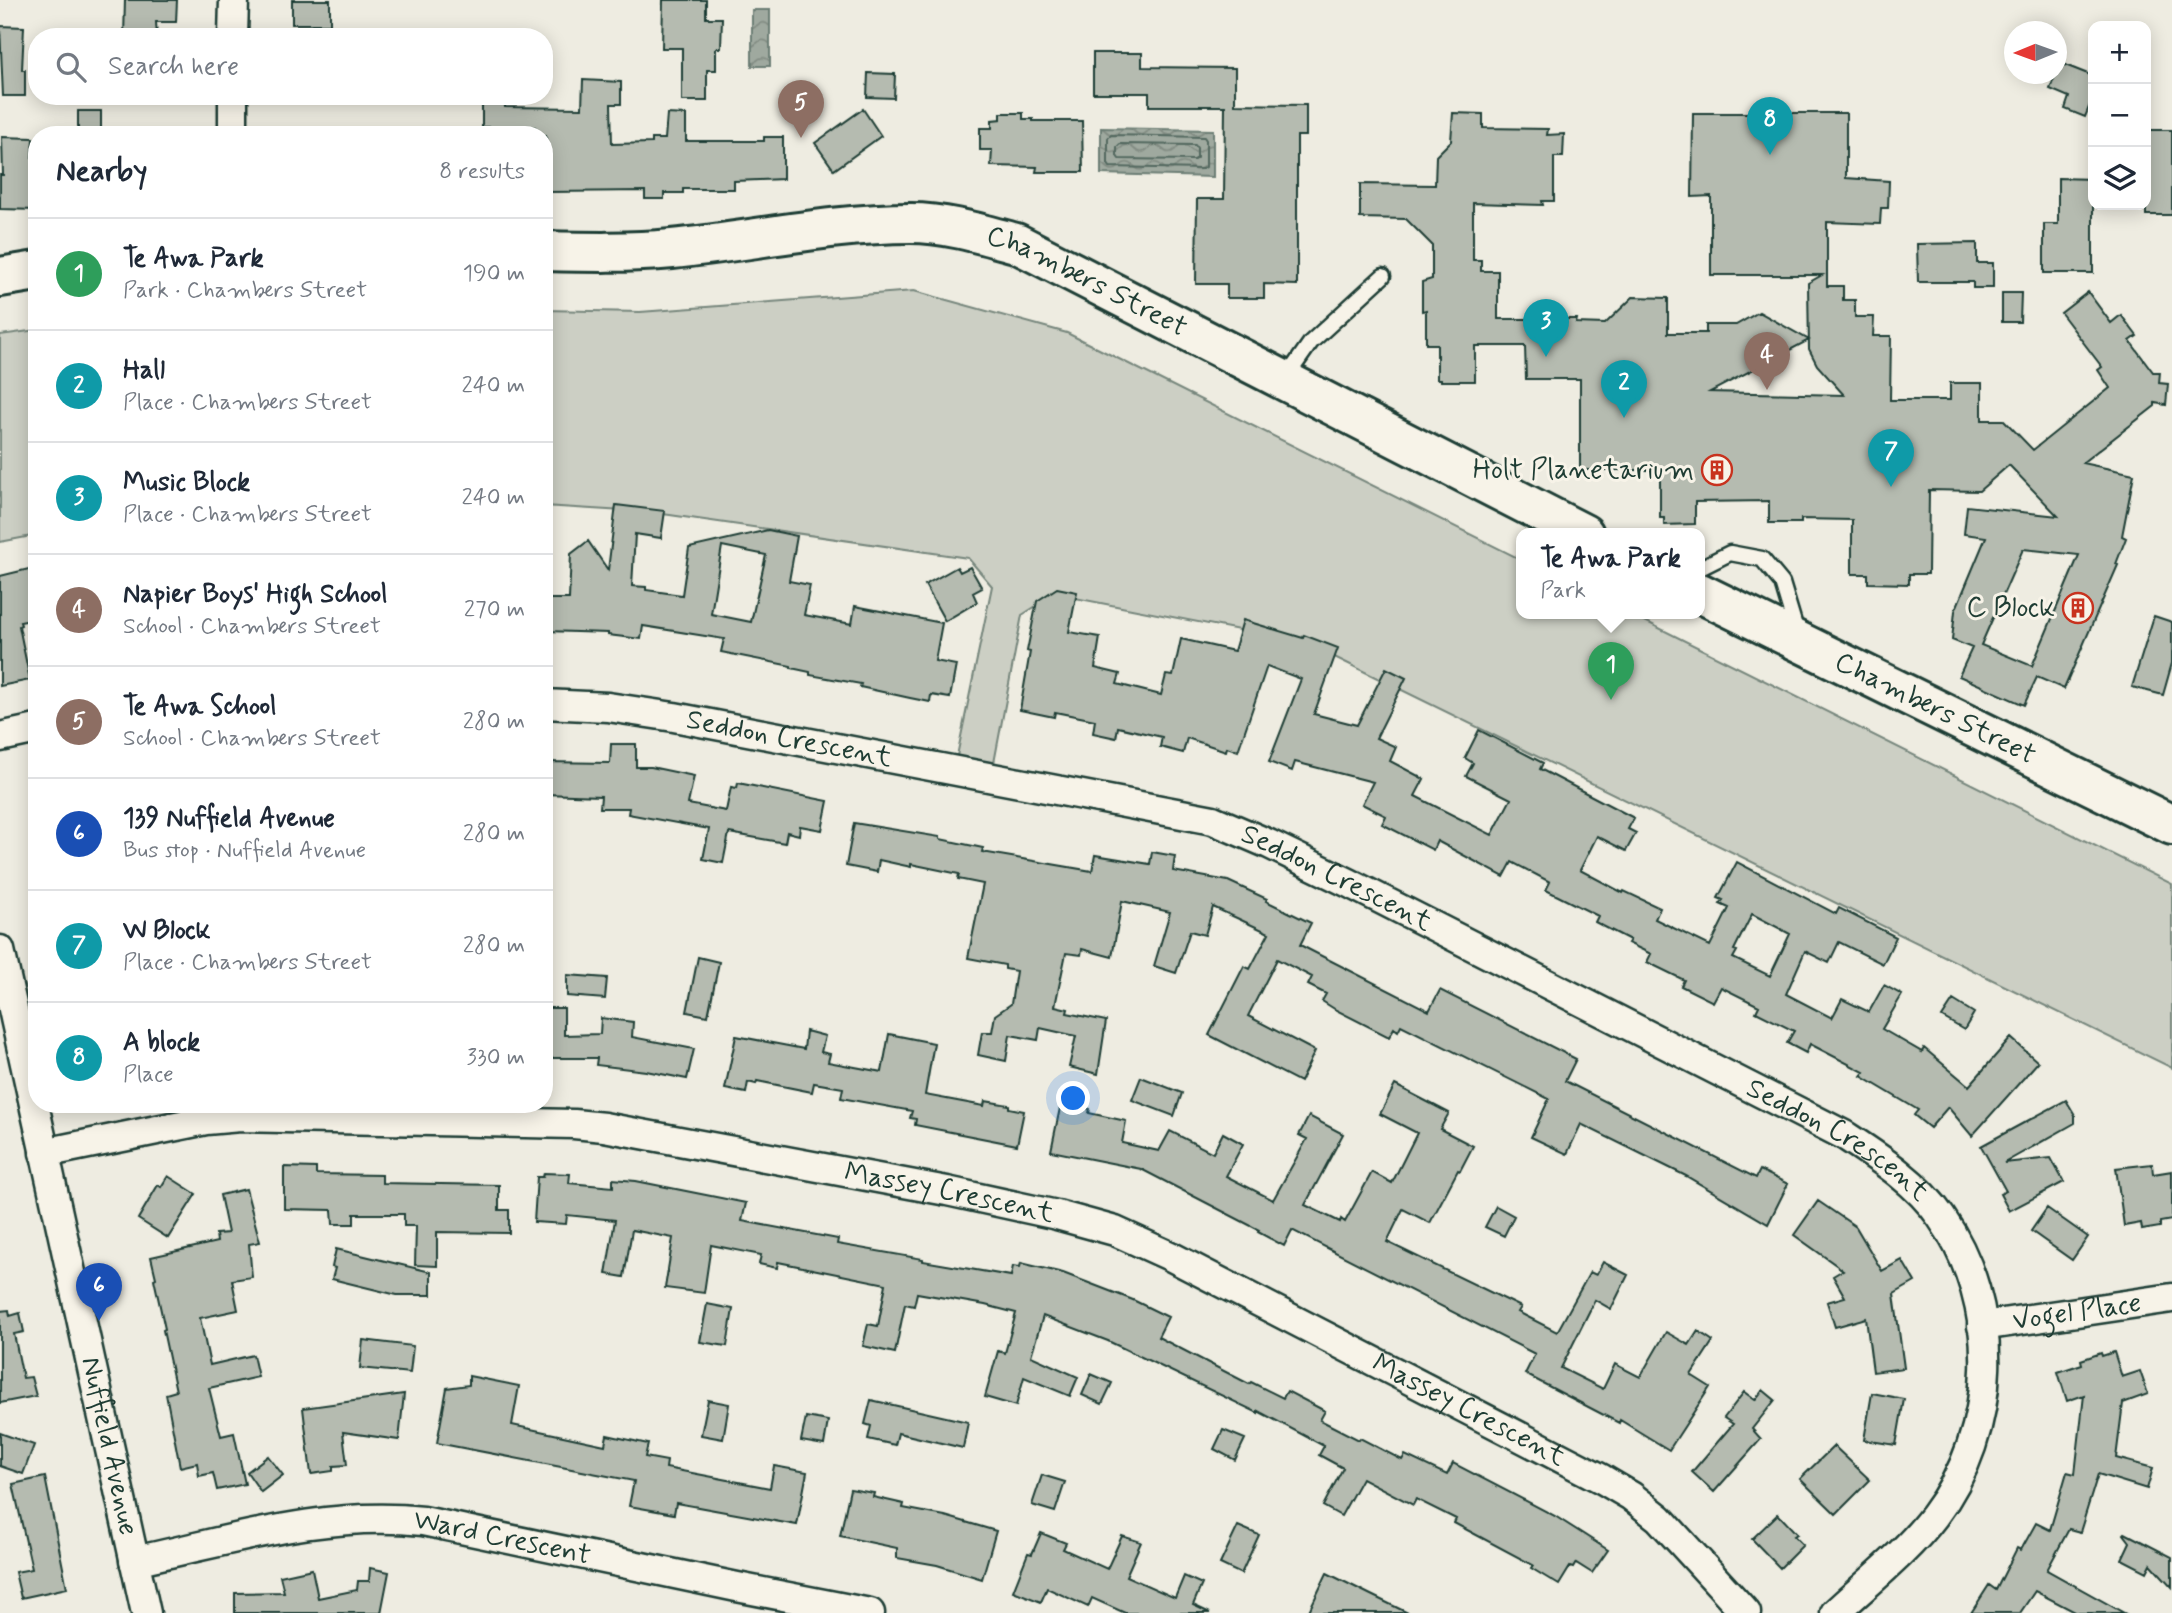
<!DOCTYPE html>
<meta charset="utf-8">
<style>
:root{--surface:#fff;--page:#f2f2f3;--text:#1f2937;--muted:#747a83;--line:#e0e1e3;--accent:#c8321e}
body{margin:0;font-family:Mynerve,sans-serif;background:var(--page);color:var(--text)}
.controls{position:absolute;right:21px;top:21px;display:grid;overflow:hidden;border-radius:14px;box-shadow:0 4px 18px #0003}
.controls button{width:63px;height:63px;display:grid;place-items:center;padding:0;border:0;border-bottom:2px solid var(--line);background:var(--surface);color:var(--text);font:35px sans-serif}
.compass{position:absolute;left:2004px;top:21px;width:63px;height:63px;border-radius:50%;background:var(--surface);box-shadow:0 4px 18px #0003;rotate:269deg}
.you{position:absolute;left:1074px;top:1099px;width:24px;height:24px;margin:-18px;border:5px solid #fff;border-radius:50%;background:#1a73e8;box-shadow:0 0 0 10px #1a73e833}
.badge{display:grid;place-items:center;width:46px;height:46px;border-radius:50%;background:var(--accent);color:#fff;font-size:23px;font-weight:700}
.pin{position:absolute;translate:-50% -58px;filter:drop-shadow(0 2px 4px #0008)}
.pin::after{content:'';position:absolute;top:37px;width:24px;height:21px;background:inherit;clip-path:polygon(0 0,100% 0,50% 100%)}
.popup{position:absolute;left:1516px;top:528px;width:189px;height:91px;box-sizing:border-box;display:grid;place-content:center;border-radius:14px;background:var(--surface);filter:drop-shadow(0 2px 5px #0005);font-size:23px;white-space:nowrap;color:var(--muted)}
.popup b{font-size:26px;color:var(--text)}
.popup::after{content:'';position:absolute;left:50%;top:100%;margin-left:-14px;border:14px solid transparent;border-top-color:var(--surface)}
.list{margin:0;padding:0;list-style:none}
h2{display:flex;justify-content:space-between;align-items:center;height:91px;margin:0;padding:0 28px;font-size:30px}
h2 small{font-size:23px;font-weight:400;color:var(--muted)}
.list li{display:grid;grid-template-columns:46px 1fr auto;gap:21px;align-items:center;box-sizing:border-box;height:112px;padding:0 28px;border-top:2px solid var(--line)}
.list b{display:block;font-size:26px;white-space:nowrap}
.list p{margin:0;font-size:23px;white-space:nowrap;color:var(--muted)}
.list em{font-size:23px;font-style:normal;color:var(--muted)}
.icon{flex:none;width:38px;height:38px;fill:none;stroke:currentColor;stroke-width:2;stroke-linecap:round;stroke-linejoin:round}
.map{position:relative;flex:none;width:2172px;height:1613px;overflow:hidden}
.search{position:absolute;background:var(--surface);box-shadow:0 4px 18px #0003;left:28px;top:28px;width:525px;height:77px;display:flex;align-items:center;gap:18px;box-sizing:border-box;padding:0 24px;border-radius:28px;color:var(--muted);font-size:26px}
.panel{position:absolute;background:var(--surface);box-shadow:0 4px 18px #0003;left:28px;top:126px;width:525px;height:987px;border-radius:28px}
.map>svg:first-child{display:block}
.green{fill:#cccfc4;stroke:#76867c;stroke-width:2}
.water{fill:url(#water-waves);stroke:#6c7e74;stroke-width:2}
.lines{fill:none;stroke-linecap:round;stroke-linejoin:round}
.shore{stroke:#52685f;stroke-width:2}
.building{fill:#b5bbb0;stroke:#1f3d34;stroke-width:2;fill-rule:evenodd}
.service-casing{stroke:#1f3d34;stroke-width:19}
.minor-casing{stroke:#1f3d34;stroke-width:33}
.secondary-casing{stroke:#1f3d34;stroke-width:44}
.service{stroke:#f7f3e8;stroke-width:14}
.minor{stroke:#f7f3e8;stroke-width:28}
.secondary{stroke:#f7f3e8;stroke-width:38}
.labels{text-anchor:middle;dominant-baseline:central;stroke-width:6;stroke-linejoin:round;paint-order:stroke}
.street-label{font-size:28px;fill:#1f3d34;stroke:#f7f3e8}
.poi-label{font-size:28px;fill:#1f3d34;stroke:#f7f3e8;text-anchor:end}
</style>
<div class="map">
<svg width="2172" height="1613" viewBox="0 0 2172 1613">
<defs>
<pattern id="water-waves" width="16" height="10" patternUnits="userSpaceOnUse" patternTransform="scale(1.75)"><rect width="16" height="10" fill="#9fa99f"/><path d="M0 5q4-4 8 0t8 0" fill="none" stroke="#818b82"/></pattern>
</defs>
<rect width="100%" height="100%" fill="#eeece1"/>
<filter id="ink" filterUnits="userSpaceOnUse"><feTurbulence type="fractalNoise" baseFrequency=".0143" numOctaves="2"/><feDisplacementMap in="SourceGraphic" scale="14" xChannelSelector="R" yChannelSelector="G"/><feConvolveMatrix kernelMatrix="1 2 1 2 8 2 1 2 1" color-interpolation-filters="sRGB"/></filter>
<g filter="url(#ink)">
<path class="green" d="M914,291L1067,333L1522,560V614H1631L2172,884V1068L1306,643L1055,594L1022,615L994,763L957,756L992,586L968,558L656,513L544,506V310L640,312Z
M37,330V535L0,542V335Z"/>
<path class="water" d="M752,10H770V66H752Z
M1101,128L1213,130V177L1101,174Z"/>
<g class="lines">
<path class="shore" d="M1111,135L1204,137L1206,140V167L1202,169L1110,167L1108,164V138Z
M1120,144L1195,145L1197,148V158L1194,160L1119,159L1117,156V147Z"/>
</g>
<path class="building" d="M125,0H177L176,22H156L157,37H124Z
M292,0H330V24H292Z
M663,0H706V18H722L721,48H716V70H707V101H682V48H662Z
M0,26L24,27L22,70H25V96H3Z
M1093,53H1142V67L1235,68V104L1306,105V136H1297V285L1264,284V298H1227V284H1196L1197,199H1224L1225,106H1149V93H1093Z
M2060,63L2093,76V97L2085,117L2065,109L2069,97L2050,89Z
M868,73L895,74L894,98L867,97Z
M583,80L621,82V104H611L612,144L652,143V139H665L667,114L686,115V141H764V137H783V179L734,181V189H683V193H664V199H645V191L548,192L546,137L544,135H535V127H482V96H505V107L582,108Z
M863,109L881,136L834,170L815,143Z
M78,111H101V135H78Z
M1001,113H1023V119H1033V121H1082L1083,172H1036L1037,167L991,166L992,150H980V128H992V120L1001,119Z
M1453,113L1483,114V128L1548,129L1547,135L1564,134L1563,157H1554V201H1542L1543,205L1473,203V260H1481V271H1498V319H1577L1576,323L1605,324L1633,297L1668,298V333H1706V325H1736L1759,312L1809,340L1710,392L1844,395L1817,365L1809,349L1808,283L1822,275H1711V196L1692,197L1693,113H1846V178L1889,181L1888,208H1881L1880,224L1827,222V286H1843V300H1855V317H1874L1873,336H1891L1890,400H1950V383H1982V420H2004L2033,450L2110,388L2098,370L2102,367L2061,313L2088,292L2111,323L2121,315L2137,336L2130,341L2153,372H2160L2159,383L2168,384L2166,405L2155,403V406L2082,463L2134,474L2122,536L2126,538L2116,564L2118,565L2064,689L2037,677L2024,705L1959,676L1972,648L1952,640L1955,611L1986,537L1964,534L1967,506L2058,516L2009,465L1979,491L1929,490L1928,574H1909V584L1868,583V574H1852V520L1801,519V523H1769V501L1695,502V524L1664,525V518H1660V470H1580V379H1526L1525,346H1475V381H1441V379H1437V344H1426V310L1422,311V282L1432,279V245L1406,219L1360,218V184L1435,185L1436,156L1451,141ZM2023,549L2079,555L2032,666L1981,645Z
M2146,130H2172V215H2146Z
M2,137L33,138L32,157H37V210L0,209V175H3Z
M2058,178L2093,179V273H2044V224H2058Z
M1977,243V263H1993V288H1973V282H1918L1917,244Z
M2002,293H2021L2020,322H2002Z
M616,505L665,511L661,538L635,534L632,586L646,587V590L682,595L689,548L768,530L797,536L789,581L810,585L804,615L852,624L855,606L942,623L935,661L956,665L950,698L931,695L930,702L910,698L860,687L861,684L810,675V672L791,668V666L721,652L724,639L643,626L641,639L608,635V633L546,631L547,599H569L571,554L588,541L608,570ZM722,546L766,555L751,622L711,614Z
M37,567V619L20,622L21,625L19,626L30,680L0,686V576Z
M957,567L960,572L970,567L982,588L973,593L977,602L945,621L925,585Z
M1057,588L1077,592L1069,632L1100,637L1095,668L1120,674L1117,684L1161,695L1166,675L1173,676L1181,639L1234,651L1243,620L1303,638L1304,635L1338,648L1314,714L1357,725L1386,668L1406,678L1376,738L1396,747L1390,761L1424,779L1415,796L1492,835L1511,799L1466,776L1473,763L1465,758L1479,730L1543,763L1540,769L1634,818L1628,829L1636,833L1626,851L1597,836L1580,870L1623,893L1624,891L1660,908L1655,919L1710,946L1729,908L1720,904L1723,900L1718,898L1737,862L1836,914L1839,908L1896,937L1883,964L1839,942L1829,963L1805,951L1786,994L1832,1018L1842,999L1869,1012L1884,985L1902,995L1882,1029L1922,1052L1924,1048L1969,1086L2011,1038L2038,1062L1972,1136L1948,1107L1930,1128L1914,1115L1918,1110L1861,1076L1864,1072L1810,1044L1806,1053L1787,1043L1794,1031L1756,1012L1759,1006L1721,987L1713,1002L1681,986L1684,980L1647,962L1651,954L1628,943L1630,940L1595,922L1598,916L1546,890L1550,882L1512,862L1504,877L1437,841L1433,850L1382,824L1386,816L1362,804L1373,782L1295,762L1292,771L1269,762L1301,679L1267,666L1238,751L1227,747L1226,751L1187,738L1183,753L1160,747L1162,737L1118,727L1116,738L1093,733L1095,720L1055,712L1054,717L1020,710L1030,652L1027,651L1037,601ZM1752,914L1790,934L1770,976L1733,958L1737,951L1734,950Z
M2154,616L2172,622V663L2163,695L2132,687Z
M611,744H636V767H651L694,776L688,804L726,811L731,787L737,788L738,783L828,801L822,830L800,826L799,835L787,832L785,843L729,833L723,863L703,859L709,829L628,814L629,808H600L601,796L544,794V762L610,763Z
M854,823L940,837V839L983,848L982,852L1092,871L1095,855L1150,864L1152,852L1175,856L1173,871L1228,881L1267,899L1266,901L1311,923L1300,945L1429,1011L1440,990L1576,1059L1565,1081L1756,1178L1760,1170L1788,1184L1768,1224L1686,1176L1581,1124L1567,1154L1531,1137L1549,1099L1401,1025L1398,1031L1394,1028L1389,1037L1336,1010L1322,1001L1326,994L1308,985L1312,977L1277,959L1248,1016L1315,1051L1300,1082L1209,1035L1244,966L1250,969L1269,933L1213,907L1205,935L1190,931L1176,973L1154,966L1170,912L1122,901L1112,957L1082,949L1081,955L1066,953L1055,1006L1068,1009L1067,1013L1106,1021L1098,1074L1069,1067L1076,1036L1040,1028L1038,1040L1010,1035L1006,1061L978,1055L982,1032H992L995,1015L1011,1004L1016,971L1005,969V965L968,958L983,884L958,879L959,874L911,864V867L879,860L877,872L846,866Z
M698,957L719,962L708,1016L687,1012Z
M567,975L607,978L605,999L567,996Z
M1953,1000L1974,1013L1964,1030L1942,1017Z
M544,1008H564V1035L600,1034L601,1018L633,1022L632,1037L694,1049L687,1079L646,1071L596,1065L597,1058H544Z
M806,1031L825,1036L821,1052L830,1054L828,1062L882,1072L889,1034L934,1043L925,1095L984,1106L985,1101L1009,1105V1108L1024,1111L1017,1145L915,1125L916,1119L910,1118L912,1111L841,1098L843,1088L814,1083L812,1092L757,1081L756,1084L748,1082L746,1093L725,1089L736,1036L804,1049Z
M1141,1077L1182,1093L1174,1116L1132,1100Z
M1395,1085L1449,1113L1440,1129L1473,1146L1460,1171L1458,1170L1430,1223L1403,1209L1387,1242L1521,1307L1518,1312L1557,1332L1590,1272L1596,1275L1603,1262L1628,1275L1611,1309L1595,1300L1561,1368L1603,1389L1615,1364L1640,1377L1666,1332L1689,1345L1698,1331L1713,1341L1691,1375L1710,1387L1669,1450L1620,1420L1619,1423L1525,1374L1535,1354L1292,1230L1284,1246L1258,1232L1259,1230L1141,1169L1051,1151L1061,1103L1090,1109L1089,1113L1126,1121L1122,1143L1159,1151L1170,1131L1213,1153L1223,1133L1243,1144L1226,1176L1273,1200L1307,1139L1299,1135L1309,1116L1343,1134L1305,1205L1340,1222L1341,1219L1345,1222L1372,1172L1392,1183L1417,1133L1380,1114Z
M2066,1100L2075,1115V1123L2004,1163L2051,1158L2064,1182L2009,1211L2000,1194L2006,1191L1981,1146Z
M2152,1164L2153,1174L2172,1171V1220L2160,1222V1227L2142,1230L2141,1223L2124,1226L2116,1168Z
M284,1167L316,1168V1174L382,1175V1183L499,1185V1210H509V1233L437,1232V1266L415,1265L416,1226H404V1214H354V1224H333L332,1210L284,1209Z
M544,1173L570,1174L569,1183L613,1187V1179L636,1181L746,1203L742,1221L838,1239L837,1244L923,1259V1261L1011,1276L1013,1266L1020,1267L1021,1263L1063,1273L1133,1300L1168,1317L1158,1337L1249,1384L1251,1382L1283,1398L1287,1391L1325,1411L1320,1420L1359,1440L1360,1438L1402,1460L1405,1455L1447,1475L1453,1463L1555,1516L1608,1550L1592,1573L1576,1563L1573,1568L1570,1567L1559,1585L1531,1568L1533,1565L1454,1523L1456,1519L1416,1499L1413,1505L1362,1478L1341,1516L1323,1506L1343,1468L1319,1455L1324,1446L1258,1411V1413L1108,1341L1043,1316L1031,1356L1078,1377L1070,1396L1024,1377L1016,1406L985,1397L998,1351L1005,1353L1016,1313L985,1305L917,1293L914,1306L905,1304L895,1353L863,1346L868,1324L878,1326L886,1284L778,1262L777,1268L759,1264L761,1255L711,1245L704,1293L665,1288L673,1238L632,1230L624,1277L606,1274L615,1220L567,1215L566,1224L534,1222L537,1177H543Z
M168,1176L196,1194L168,1238L138,1219L158,1185L161,1187Z
M246,1189L260,1242L249,1244L252,1277L232,1280L238,1310L200,1318L210,1365L253,1355L258,1377L209,1388L221,1436L234,1433L245,1484L217,1490L213,1473L199,1476L197,1463L180,1467L166,1394L176,1391L163,1330L165,1329L154,1279L156,1278L151,1257L217,1242L216,1234L228,1233L220,1195Z
M1818,1201L1856,1227L1882,1271L1902,1260L1915,1282L1894,1294L1904,1368L1873,1372L1866,1318L1835,1327L1827,1302L1845,1297L1833,1276L1843,1270L1794,1235Z
M1496,1206L1514,1216L1504,1236L1485,1227Z
M2047,1208L2088,1237L2072,1260L2031,1231Z
M336,1249L431,1272V1295H397L332,1279L335,1268L332,1267Z
M707,1304L733,1309L727,1346L700,1342Z
M9,1310L10,1316L20,1313L24,1332L14,1334L23,1378L31,1377L36,1396L0,1403V1311Z
M363,1340L413,1346L410,1373L360,1368Z
M2114,1352L2122,1377L2140,1371L2148,1394L2123,1403L2116,1458L2153,1468L2147,1489L2098,1474L2080,1532L2069,1529L2047,1570L2124,1613H2077L2035,1591L2020,1613H1971L1989,1585L1996,1590L2017,1548L2021,1550L2036,1523L2050,1530L2067,1472L2075,1474L2084,1395L2067,1401L2058,1372L2082,1364L2081,1360L2101,1353L2102,1356Z
M1091,1374L1112,1383L1102,1404L1082,1395Z
M469,1376L519,1386L512,1425L605,1445L607,1435L648,1444L645,1457L667,1461L666,1468L770,1488L774,1466L807,1472L797,1525L676,1503L674,1514L629,1506L634,1481L437,1443L447,1388L469,1385Z
M1763,1390L1775,1400L1752,1429L1761,1439L1714,1492L1692,1472L1733,1424L1724,1418L1744,1392L1755,1400Z
M1872,1393L1904,1399L1896,1445L1864,1440Z
M404,1394L399,1440L343,1432L347,1465L333,1466V1471L311,1474L303,1408Z
M708,1400L729,1404L723,1439L701,1435Z
M871,1400L968,1422L963,1448L898,1433L895,1445L868,1439L871,1426L865,1424Z
M806,1417L828,1421L824,1445L801,1441Z
M1223,1430L1245,1439L1235,1460L1214,1449Z
M0,1433L34,1445L23,1474L0,1466Z
M1834,1446L1870,1480L1836,1514L1800,1479Z
M268,1456L283,1475L261,1492L247,1472Z
M1042,1475L1065,1482L1055,1512L1032,1505Z
M45,1477L67,1588L21,1598L15,1572L32,1569L13,1484Z
M850,1489L874,1493L873,1497L904,1504L903,1508L945,1516L996,1531L982,1579L937,1565L897,1558V1548L840,1536Z
M1778,1514L1797,1534L1794,1536L1803,1545L1780,1568L1752,1539Z
M1238,1526L1259,1535L1241,1574L1220,1564Z
M1041,1533L1066,1543L1063,1549L1107,1569L1122,1536L1141,1542L1126,1576L1175,1598L1184,1576L1202,1584L1193,1605L1210,1613H1125L1092,1598L1088,1607L1047,1588L1041,1602L1013,1591L1028,1553L1032,1554Z
M2125,1533L2172,1557V1587L2151,1564L2147,1572L2122,1559L2130,1542L2124,1534Z
M370,1568L389,1572L381,1613H235V1593L284,1592L280,1576L312,1569L318,1598L357,1590L358,1581H369Z
M1327,1573L1369,1594L1408,1613H1308Z"/>
<g class="lines">
<g class="service-casing">
<path id="service" d="M1285,379L1311,342L1383,276
M1700,568L1730,553L1762,559L1782,583L1797,633"/>
</g>
<g class="minor-casing">
<g id="minor">
<path d="M233,37L234,0"/>
<path d="M233,135V96"/>
<path id="s1" d="M544,704L608,707L674,717L1213,820L1269,844L1349,883L1844,1135C1879,1158 1917,1182 1941,1217C2003,1306 1999,1431 1934,1516C1906,1553 1868,1582 1835,1613"/>
<path d="M0,737L37,729"/>
<path id="s2" d="M0,950L146,1613"/>
<path id="s3" d="M44,1153L206,1120L240,1117L574,1124L604,1127L947,1191L1057,1215L1115,1231L1170,1256L1602,1479L1631,1496L1659,1518L1746,1613"/>
<path id="s4" d="M1982,1326L2172,1298"/>
<path id="s5" d="M134,1561C229,1541 325,1510 423,1521L737,1587L870,1613"/>
</g>
</g>
<g class="secondary-casing">
<g id="secondary">
<path id="s6" d="M544,251C587,252 629,253 672,249C752,241 831,223 911,223C946,223 982,234 1016,243L1584,534"/>
<path d="M0,277L37,271"/>
<path id="s7" d="M1700,593L2172,825"/>
</g>
</g>
<use href="#service" class="service"/>
<use href="#minor" class="minor"/>
<use href="#secondary" class="secondary"/>
</g>
</g>
<defs>
<g id="building-ring" transform="scale(1.575)"><circle r="9.5" fill="#f7f3e8" stroke="#c8321e" stroke-width="1.5"/><path d="M-4-6H4V6H1V3H-1V6H-4ZM-2.5-4.3h1.7v1.8h-1.7ZM.8-4.3h1.7v1.8H.8ZM-2.5-1h1.7V.8h-1.7ZM.8-1h1.7V.8H.8Z" fill="#c8321e"/></g>
</defs>
<g fill-rule="evenodd">
<use href="#building-ring" x="1717" y="470"/>
<use href="#building-ring" x="2078" y="608"/>
</g>
<g class="labels">
<g class="street-label">
<text stroke="none"><textPath href="#s6" startOffset="556">Chambers Street</textPath></text>
<text stroke="none"><textPath href="#s7" startOffset="262">Chambers Street</textPath></text>
<text stroke="none"><textPath href="#s1" startOffset="248">Seddon Crescent</textPath></text>
<text stroke="none"><textPath href="#s1" startOffset="816">Seddon Crescent</textPath></text>
<text stroke="none"><textPath href="#s1" startOffset="1382">Seddon Crescent</textPath></text>
<text stroke="none"><textPath href="#s3" startOffset="915">Massey Crescent</textPath></text>
<text stroke="none"><textPath href="#s4" startOffset="96">Vogel Place</textPath></text>
<text stroke="none"><textPath href="#s3" startOffset="1482">Massey Crescent</textPath></text>
<text stroke="none"><textPath href="#s2" startOffset="508">Nuffield Avenue</textPath></text>
<text stroke="none"><textPath href="#s5" startOffset="374">Ward Crescent</textPath></text>
</g>
<g class="poi-label">
<text x="1694" y="470">Holt Planetarium</text>
<text x="2055" y="608">C Block</text>
</g>
</g>
</svg>
<div class="controls">
<button>+</button>
<button>−</button>
<button><svg class="icon" aria-label="layers" viewBox="0 0 24 24"><path d="M12 4l9 5-9 5-9-5zM3 14l9 5 9-5"/></svg></button>
</div>
<svg class="compass" viewBox="-18 -18 36 36"><path d="M0-13l5 13h-10z" fill="#e53935"/><path d="M0 13l5-13h-10z" fill="#747a83"/></svg>
<div class="you"></div>
<div class="pin badge" style="left:1611px;top:700px;background:#2e9e5b">1</div>
<div class="popup"><b>Te Awa Park</b>Park</div>
<div class="pin badge" style="left:1624px;top:418px;background:#0f9aa8">2</div>
<div class="pin badge" style="left:1546px;top:357px;background:#0f9aa8">3</div>
<div class="pin badge" style="left:1767px;top:390px;background:#8d6e63">4</div>
<div class="pin badge" style="left:801px;top:138px;background:#8d6e63">5</div>
<div class="pin badge" style="left:99px;top:1321px;background:#1a4fb4">6</div>
<div class="pin badge" style="left:1891px;top:487px;background:#0f9aa8">7</div>
<div class="pin badge" style="left:1770px;top:155px;background:#0f9aa8">8</div>
<div class="search"><svg class="icon" aria-label="search" viewBox="0 0 24 24"><circle cx="10" cy="10" r="6"/><path d="M15 15l6 6"/></svg>Search here</div>
<section class="panel">
<h2>Nearby<small>8 results</small></h2>
<ul class="list">
<li><span class="badge" style="background:#2e9e5b">1</span><div><b>Te Awa Park</b><p>Park · Chambers Street</p></div><em>190 m</em></li>
<li><span class="badge" style="background:#0f9aa8">2</span><div><b>Hall</b><p>Place · Chambers Street</p></div><em>240 m</em></li>
<li><span class="badge" style="background:#0f9aa8">3</span><div><b>Music Block</b><p>Place · Chambers Street</p></div><em>240 m</em></li>
<li><span class="badge" style="background:#8d6e63">4</span><div><b>Napier Boys' High School</b><p>School · Chambers Street</p></div><em>270 m</em></li>
<li><span class="badge" style="background:#8d6e63">5</span><div><b>Te Awa School</b><p>School · Chambers Street</p></div><em>280 m</em></li>
<li><span class="badge" style="background:#1a4fb4">6</span><div><b>139 Nuffield Avenue</b><p>Bus stop · Nuffield Avenue</p></div><em>280 m</em></li>
<li><span class="badge" style="background:#0f9aa8">7</span><div><b>W Block</b><p>Place · Chambers Street</p></div><em>280 m</em></li>
<li><span class="badge" style="background:#0f9aa8">8</span><div><b>A block</b><p>Place</p></div><em>330 m</em></li>
</ul>
</section>
</div>
